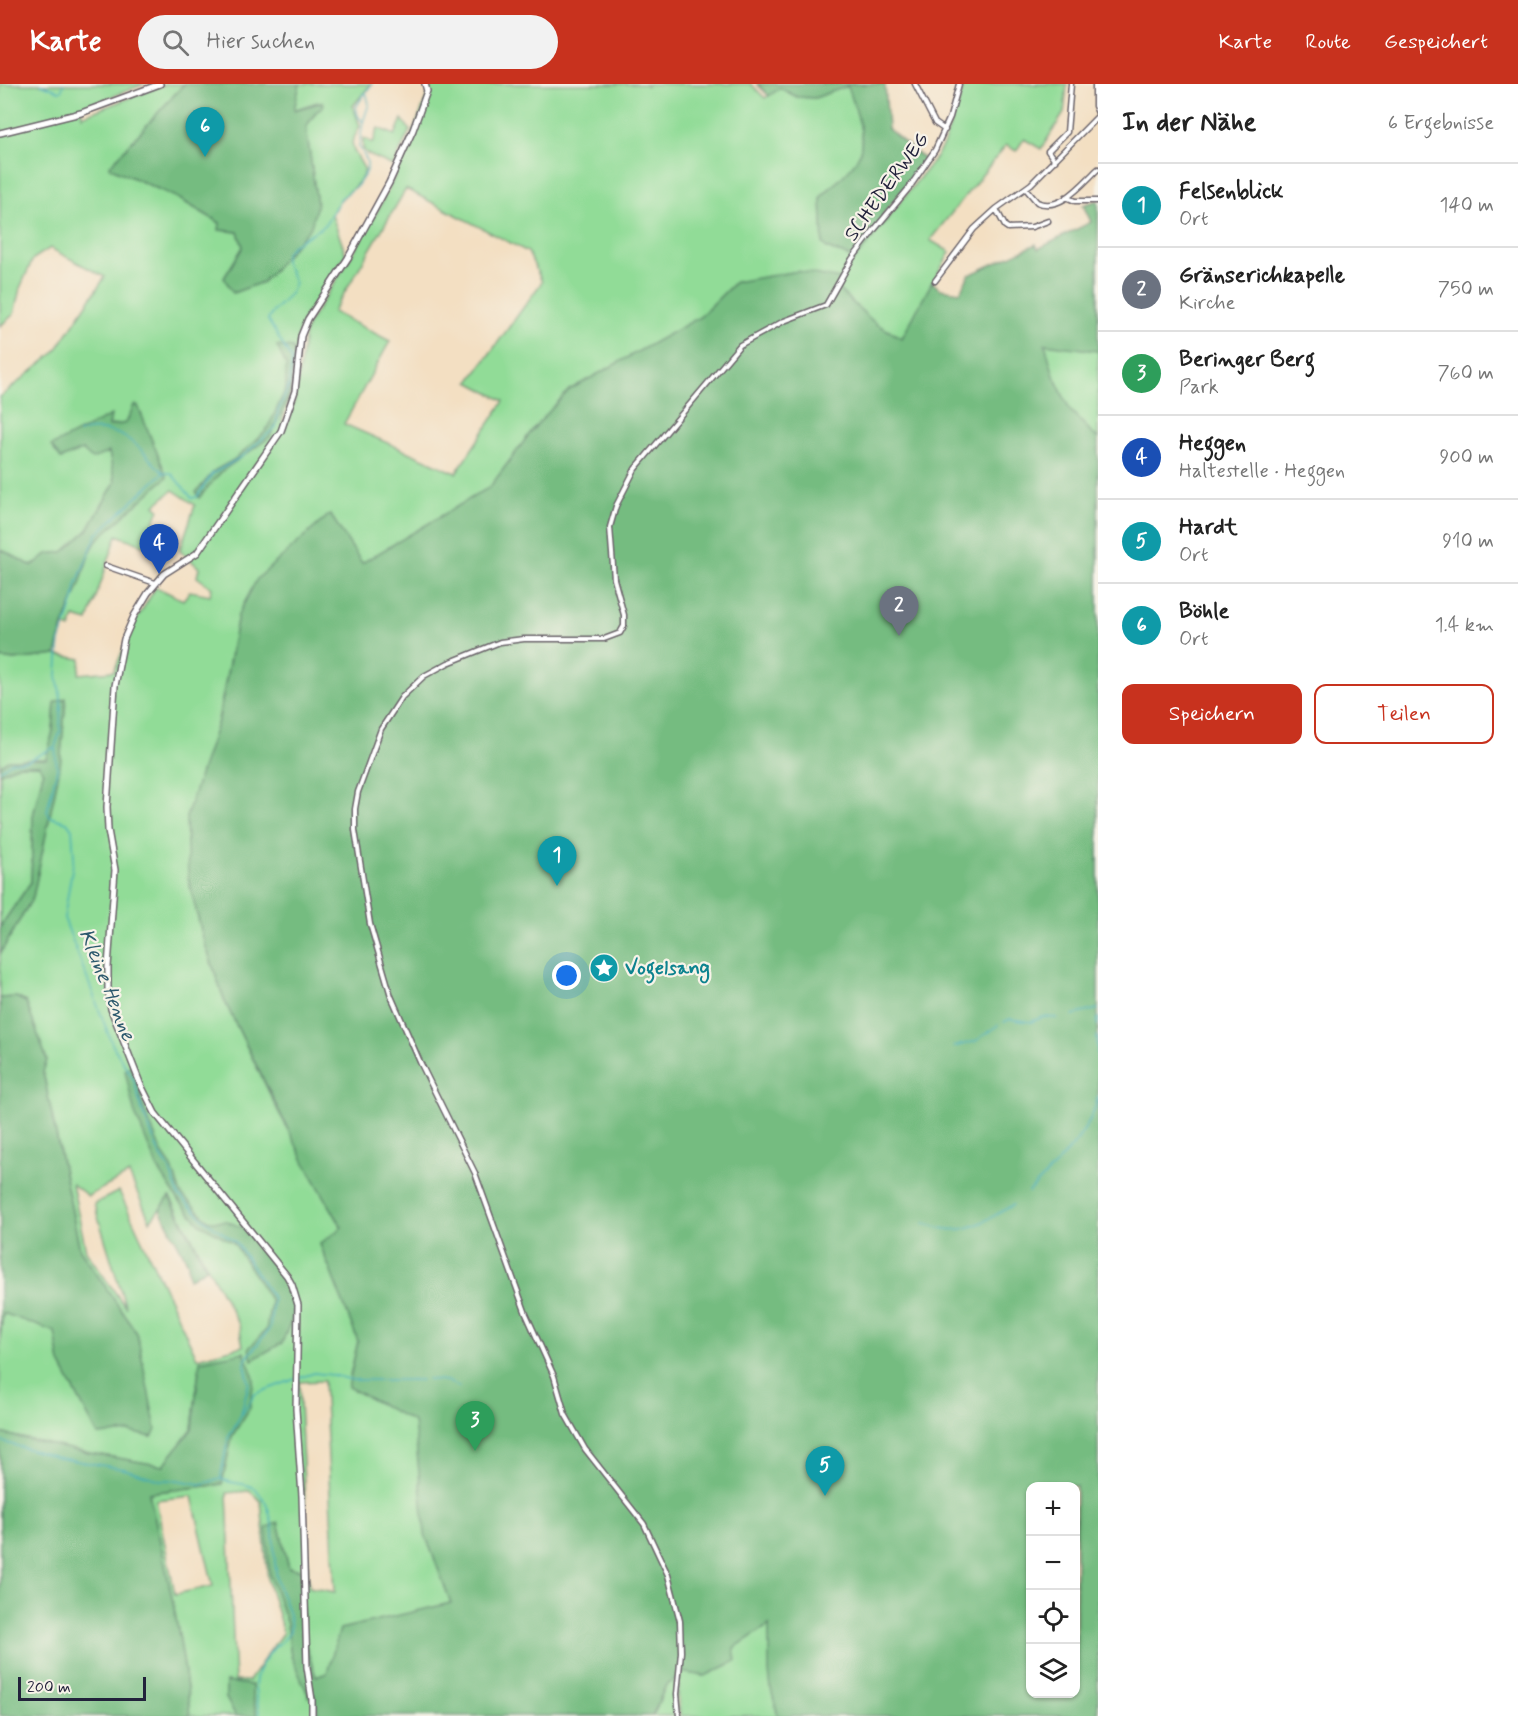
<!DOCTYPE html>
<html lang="de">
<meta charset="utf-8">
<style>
:root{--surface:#fff;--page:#f2f2f2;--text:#222;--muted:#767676;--line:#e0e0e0;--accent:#c8321e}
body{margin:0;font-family:Mynerve,sans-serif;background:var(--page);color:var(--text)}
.controls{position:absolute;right:18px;bottom:18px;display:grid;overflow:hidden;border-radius:12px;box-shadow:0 2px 4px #0004}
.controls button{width:54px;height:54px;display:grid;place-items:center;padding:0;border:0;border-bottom:2px solid var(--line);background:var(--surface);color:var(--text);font:30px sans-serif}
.scale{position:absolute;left:18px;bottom:15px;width:128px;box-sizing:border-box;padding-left:6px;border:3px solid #22223b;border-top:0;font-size:16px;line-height:21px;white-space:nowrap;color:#22223b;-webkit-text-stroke:4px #f7f3e8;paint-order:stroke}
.you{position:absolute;left:567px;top:892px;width:21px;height:21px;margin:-15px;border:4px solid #fff;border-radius:50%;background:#1a73e8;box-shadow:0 0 0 9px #1a73e833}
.badge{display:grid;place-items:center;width:39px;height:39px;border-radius:50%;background:var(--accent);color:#fff;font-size:20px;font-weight:700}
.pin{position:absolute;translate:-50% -50px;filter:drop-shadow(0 2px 3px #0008)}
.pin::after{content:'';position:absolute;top:32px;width:21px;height:18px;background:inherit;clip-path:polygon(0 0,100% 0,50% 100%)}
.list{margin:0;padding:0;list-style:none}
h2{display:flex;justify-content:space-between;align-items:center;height:78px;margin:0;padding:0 24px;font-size:26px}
h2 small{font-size:20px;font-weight:400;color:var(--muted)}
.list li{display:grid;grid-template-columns:39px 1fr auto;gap:18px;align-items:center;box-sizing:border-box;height:84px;padding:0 24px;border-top:2px solid var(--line)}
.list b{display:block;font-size:22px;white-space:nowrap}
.list p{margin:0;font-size:20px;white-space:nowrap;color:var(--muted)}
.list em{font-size:20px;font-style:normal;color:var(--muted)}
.actions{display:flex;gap:12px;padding:18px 24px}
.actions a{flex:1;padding:14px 0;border:2px solid var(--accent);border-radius:12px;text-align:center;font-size:21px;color:var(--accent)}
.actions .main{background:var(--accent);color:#fff}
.icon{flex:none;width:33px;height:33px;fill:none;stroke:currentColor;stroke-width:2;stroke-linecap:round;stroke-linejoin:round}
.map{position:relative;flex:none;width:1098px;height:1632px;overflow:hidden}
header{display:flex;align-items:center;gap:36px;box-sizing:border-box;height:84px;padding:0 30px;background:var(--accent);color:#fff}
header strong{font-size:28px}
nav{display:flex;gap:33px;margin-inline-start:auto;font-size:21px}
.search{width:420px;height:54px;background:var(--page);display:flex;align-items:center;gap:15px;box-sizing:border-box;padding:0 21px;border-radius:33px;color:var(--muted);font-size:22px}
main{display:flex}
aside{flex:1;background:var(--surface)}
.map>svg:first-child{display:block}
.green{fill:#91dc97;stroke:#5a7f69;stroke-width:1.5;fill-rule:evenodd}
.forest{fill:#74bc80;stroke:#4b6f5e;stroke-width:1.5;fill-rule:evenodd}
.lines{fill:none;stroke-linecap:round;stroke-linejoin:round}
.stream{stroke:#3babb8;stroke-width:1.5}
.street-casing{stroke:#6b646a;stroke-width:7}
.secondary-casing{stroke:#6b646a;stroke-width:8}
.street{stroke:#fff;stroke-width:4}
.secondary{stroke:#fff;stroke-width:5}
.labels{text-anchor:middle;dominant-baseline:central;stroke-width:4.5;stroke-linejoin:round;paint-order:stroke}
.street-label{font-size:20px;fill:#22223b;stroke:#f7f3e8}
.culture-label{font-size:20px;font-weight:bold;fill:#0d838f;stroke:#f7f3e8;text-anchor:start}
.water-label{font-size:21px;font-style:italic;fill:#2c596d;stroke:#f7f3e8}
</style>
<header>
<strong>Karte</strong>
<div class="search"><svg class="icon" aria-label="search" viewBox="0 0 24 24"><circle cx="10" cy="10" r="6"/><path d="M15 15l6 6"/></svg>Hier suchen</div>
<nav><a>Karte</a><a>Route</a><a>Gespeichert</a></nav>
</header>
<main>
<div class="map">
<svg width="1098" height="1632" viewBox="0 0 1098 1632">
<rect width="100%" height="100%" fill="#f7f3e8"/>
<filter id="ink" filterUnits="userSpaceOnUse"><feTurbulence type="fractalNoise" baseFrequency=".0167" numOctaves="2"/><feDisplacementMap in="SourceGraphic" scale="12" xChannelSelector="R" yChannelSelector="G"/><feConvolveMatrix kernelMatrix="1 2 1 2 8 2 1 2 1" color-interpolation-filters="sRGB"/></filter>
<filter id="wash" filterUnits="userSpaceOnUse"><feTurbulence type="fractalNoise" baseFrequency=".008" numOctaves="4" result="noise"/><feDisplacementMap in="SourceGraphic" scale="24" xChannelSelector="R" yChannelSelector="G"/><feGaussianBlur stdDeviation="1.35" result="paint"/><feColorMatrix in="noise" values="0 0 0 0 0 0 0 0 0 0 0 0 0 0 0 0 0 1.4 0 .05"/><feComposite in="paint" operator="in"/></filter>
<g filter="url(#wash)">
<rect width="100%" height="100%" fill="#f3dfc2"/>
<path class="green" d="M0,0H145L81,24L82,32L166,0H184L109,83L176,113L220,139V146L238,148L243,163L224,194L317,120L306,43L316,28L317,18L293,26L300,0H371L353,22L360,42L352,58L354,67L365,86C358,108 340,107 332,131L346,171L304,234L298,250L291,309L282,337L285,345L295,315L305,249L308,240L349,176L378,126L398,86L432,0H645L647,2L648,0H751L765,14L780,4L797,13L815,14L848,1C854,22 869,54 857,75C849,89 832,101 821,113L823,160L827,164L855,175L936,73L944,59L965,0H1067L1064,29L1041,65L1024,55L1016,67L1006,61L930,156L950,168L902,254L876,240L840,207L838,201L735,198L700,233L569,306L534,344L490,403L361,480L330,430L238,531L188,793L203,854L225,918L278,1027L342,1144L320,1160L358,1257L350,1291L630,1487L316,1593L302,1550V1486L289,1484L278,1438L270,1491L287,1541L291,1572L314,1610L319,1632H257L252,1610V1601L226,1598V1614L236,1632H190C183,1556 166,1483 149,1409L222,1400L232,1352L250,1323L200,1277L192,1345L163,1382L78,1367L0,1349V1254L3,1228L56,1248L60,1279L98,1351L130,1348L152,1353L137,1249L80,1166L43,987L47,976L26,918L16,913L0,914V870L33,813L60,683L66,615L55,618L53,647L46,675L9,676L0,682V574L14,576L56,571L81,575L79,590L114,587L136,536L156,503L183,516L190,507L210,511L212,504L197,493L199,484L180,466L195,421L173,406L155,421L159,425L145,462L117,451L88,537L74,533L70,545L63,542C68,529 74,515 79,502C86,483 88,464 103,450L142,334L138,322L135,321L127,339L108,342L110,332L95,340L82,366L109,368L115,398L88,446L63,468L47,470L32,482L4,467H0V313L55,268L105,193L50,164L33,175L20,204L14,230L0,242ZM406,105L528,168L542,198L469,298L504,317L456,389L344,340L390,257L333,228ZM129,1090L150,1137L170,1113L239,1241L243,1262L197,1274L119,1107L94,1120L126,1224L86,1167L72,1100L88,1112ZM324,1297L335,1507V1508L309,1503L299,1298ZM249,1407L261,1417L268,1497L283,1548L249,1597H235L227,1409ZM192,1412L213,1502L175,1510L156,1416ZM425,1450L464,1521L410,1529L451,1519Z
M402,35L410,46L393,82L367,70L363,65V54L373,59L378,44L395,51Z
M1044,259L1098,267V355L1070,326L1054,292Z
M19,681H40L43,689L33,732L31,798L0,843V689Z
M769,1541C770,1572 770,1601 778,1632H680L678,1608L681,1588L705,1592L735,1577L733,1564Z
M675,1595L677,1632H653L666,1601Z"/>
<path class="forest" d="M184,0H300L294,26L323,18L324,21L316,28L306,43L317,120L311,143L263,198L233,209L224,194L243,163L238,148L219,146L220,139L176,113L109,83Z
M757,0H885L888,45L924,75L905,103L882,131L888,135L855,175L827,164L823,160L821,113C832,101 849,89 857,75C869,54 854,23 848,2L815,14L797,13L780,4L769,12Z
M1095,117H1098V267L1045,260L1054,292L1070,326L1098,355V1632H778L771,1605L769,1588V1541L734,1564L736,1577L705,1592L681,1588L677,1589V1595L666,1601L652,1632H319L314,1611L309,1613L291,1572L287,1541L270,1491L266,1444L278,1438L289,1484L302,1486V1550L316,1593L327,1589L340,1545L451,1519L425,1450L414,1338L348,1303L358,1257L320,1160L342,1143L306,1081L225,918L203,854L188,793L186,733L219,634L238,531L257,495L330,430L362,479L490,403L534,344L569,306L700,233L735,198L798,187L841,195L838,201L840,207L876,240L902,254L932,198L940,205L960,208L969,191L1036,160L1038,165L1091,138L1083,121ZM1030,1402H1076V1610H1030Z
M277,262L293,264L294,275L289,311L270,353L221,388L199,414L196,408L215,386L235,375L265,348L273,333L286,304V281Z
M134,321L138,322L167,393L97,456L88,472L80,500L63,542L56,571L14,576L0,574V467H4L32,482L47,470L63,468L88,446L115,398L109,368L92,375L82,366L61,375L51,362L111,331L109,342L126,339Z
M66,614L60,683L33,813L0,870V843L31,798L33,732L43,689L39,681H19L0,689V682L9,676L46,675L53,647L55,618Z
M16,913L26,918L47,976L43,988L80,1166L137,1249L156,1346L152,1353L130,1348L98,1351L60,1279L55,1248L3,1229L0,1254V914Z
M131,981L141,1008V1017L162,1069L172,1083L181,1110L209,1137H226L246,1145L286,1198L294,1218L293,1232L282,1259L252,1276L249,1264L266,1246L271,1217L234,1159L200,1140L179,1117L157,1083L134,1027L125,986Z
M169,1113L207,1184L189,1195L188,1179L160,1126Z
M244,1268L254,1294L250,1324L232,1352L222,1400L149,1409C166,1484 183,1556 190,1632H0V1349L78,1367L163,1382L192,1345L200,1277Z
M226,1598L252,1601V1610L257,1632H236L226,1614Z"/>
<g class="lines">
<path class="stream" d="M41,0L59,7L62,6L63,0
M362,37L358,32L356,23L365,9
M79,349C97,341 121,348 136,361C146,369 153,380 163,388
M0,686L12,678L27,677L55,663
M1073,931L1098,925
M1004,938L1010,935L1031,938L1043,933L1057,934
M1097,941L1098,934
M1097,952L1098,983
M953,963L976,957L998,941
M1029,1108C1055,1081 1091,1050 1098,1012
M924,1139C931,1141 939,1144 947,1145C970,1149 994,1132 1013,1121
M299,1294L314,1289L333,1291L352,1296H422
M428,1295L447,1297L459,1303
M242,1330L255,1310L295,1295
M0,1357L59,1374L124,1385L160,1396H178L200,1400L221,1395
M260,1632C253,1601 251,1590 274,1564C279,1559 287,1555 290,1547C293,1534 283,1516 279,1503C270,1474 280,1433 259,1409C250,1397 233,1401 221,1395V1391L228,1354L241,1331L249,1298L245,1281L246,1275L270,1244L273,1214L236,1158L206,1137L179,1112L169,1084L159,1069L142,1026L134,996L113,962L64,834L74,773L72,745L67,738L50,733L47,727L57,685L55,663L60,648L61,615L57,592L58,574L60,557L74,516L76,501L97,450L163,389H171L192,414L197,413L212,390L243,372L276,343L278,327L289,302L292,276L268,236C274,222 291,215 295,199L285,178V170L294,160L324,142L341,114L357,102L367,87V77L359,62L363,38L369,20L366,8L372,0"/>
</g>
</g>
<g filter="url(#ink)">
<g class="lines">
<g class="street-casing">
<path id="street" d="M915,0L935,39L945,46
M1095,0V22L1098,29
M1055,77L1048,67L1067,48L1071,0
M1026,105L1037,118C1060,129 1083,99 1098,85
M1066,113L1075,117H1098
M996,125L1005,142L1008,144L1032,143L1048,137
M935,197L974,145L996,125L1031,100L1098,32
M106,482L155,499
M679,1632L677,1610L681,1568L680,1537L668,1491L644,1440L585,1365L565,1330L554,1292L526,1230L475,1089L420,978L391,912L370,840L355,746V725L358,708L381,645L402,613L424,592L448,579L500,558L524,555H604L620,549L624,542V531L614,495L610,443L616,422L635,385L740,261L784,237L826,221L852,175L874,146L909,104L935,66L950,33L959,0"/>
</g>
<g class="secondary-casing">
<path id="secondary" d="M0,49L81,29L160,0
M312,1632V1616L307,1583L302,1412L296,1325L298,1221L292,1201L287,1192L155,1029L140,999L111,925L108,906V883L115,786L108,746L107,723L115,602L124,555L134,532L148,509L164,490L197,469L281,347L295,307L301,252L308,235L348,174L389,99L413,46L427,7L425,0"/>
</g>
<use href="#street" class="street"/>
<use href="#secondary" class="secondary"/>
</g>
</g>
<defs>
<g id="sight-disc" transform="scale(1.5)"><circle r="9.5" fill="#0f9aa8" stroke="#f7f3e8"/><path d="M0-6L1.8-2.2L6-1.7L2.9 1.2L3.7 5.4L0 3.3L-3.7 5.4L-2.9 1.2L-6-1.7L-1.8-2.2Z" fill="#fff"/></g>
</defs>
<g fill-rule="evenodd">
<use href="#sight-disc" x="604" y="884"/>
</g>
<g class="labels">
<g class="street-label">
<text transform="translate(887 103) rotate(-54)">SCHEDERWEG</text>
</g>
<g class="culture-label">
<text x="625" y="884">Vogelsang</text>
</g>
<g class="water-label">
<text transform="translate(107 901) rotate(68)">Kleine Henne</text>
</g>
</g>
</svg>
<div class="controls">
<button>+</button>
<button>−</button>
<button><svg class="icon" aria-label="locate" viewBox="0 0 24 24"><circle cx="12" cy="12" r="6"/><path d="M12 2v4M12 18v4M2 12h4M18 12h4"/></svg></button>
<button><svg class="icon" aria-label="layers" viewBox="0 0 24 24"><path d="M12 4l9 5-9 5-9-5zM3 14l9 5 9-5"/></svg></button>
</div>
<div class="scale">200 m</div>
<div class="you"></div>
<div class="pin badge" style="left:557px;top:802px;background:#0f9aa8">1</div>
<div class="pin badge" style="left:899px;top:552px;background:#6b7280">2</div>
<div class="pin badge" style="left:475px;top:1367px;background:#2e9e5b">3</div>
<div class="pin badge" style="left:159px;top:490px;background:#1a4fb4">4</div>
<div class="pin badge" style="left:825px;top:1412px;background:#0f9aa8">5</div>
<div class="pin badge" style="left:205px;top:73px;background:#0f9aa8">6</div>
</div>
<aside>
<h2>In der Nähe<small>6 Ergebnisse</small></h2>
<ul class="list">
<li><span class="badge" style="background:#0f9aa8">1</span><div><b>Felsenblick</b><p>Ort</p></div><em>140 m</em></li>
<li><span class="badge" style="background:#6b7280">2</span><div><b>Gränserichkapelle</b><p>Kirche</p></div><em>750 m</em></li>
<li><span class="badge" style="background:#2e9e5b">3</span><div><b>Beringer Berg</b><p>Park</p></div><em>760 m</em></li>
<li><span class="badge" style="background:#1a4fb4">4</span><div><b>Heggen</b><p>Haltestelle · Heggen</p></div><em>900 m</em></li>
<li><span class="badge" style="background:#0f9aa8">5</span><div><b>Hardt</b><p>Ort</p></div><em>910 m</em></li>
<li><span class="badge" style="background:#0f9aa8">6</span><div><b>Böhle</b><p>Ort</p></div><em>1.4 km</em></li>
</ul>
<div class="actions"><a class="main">Speichern</a><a>Teilen</a></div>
</aside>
</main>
